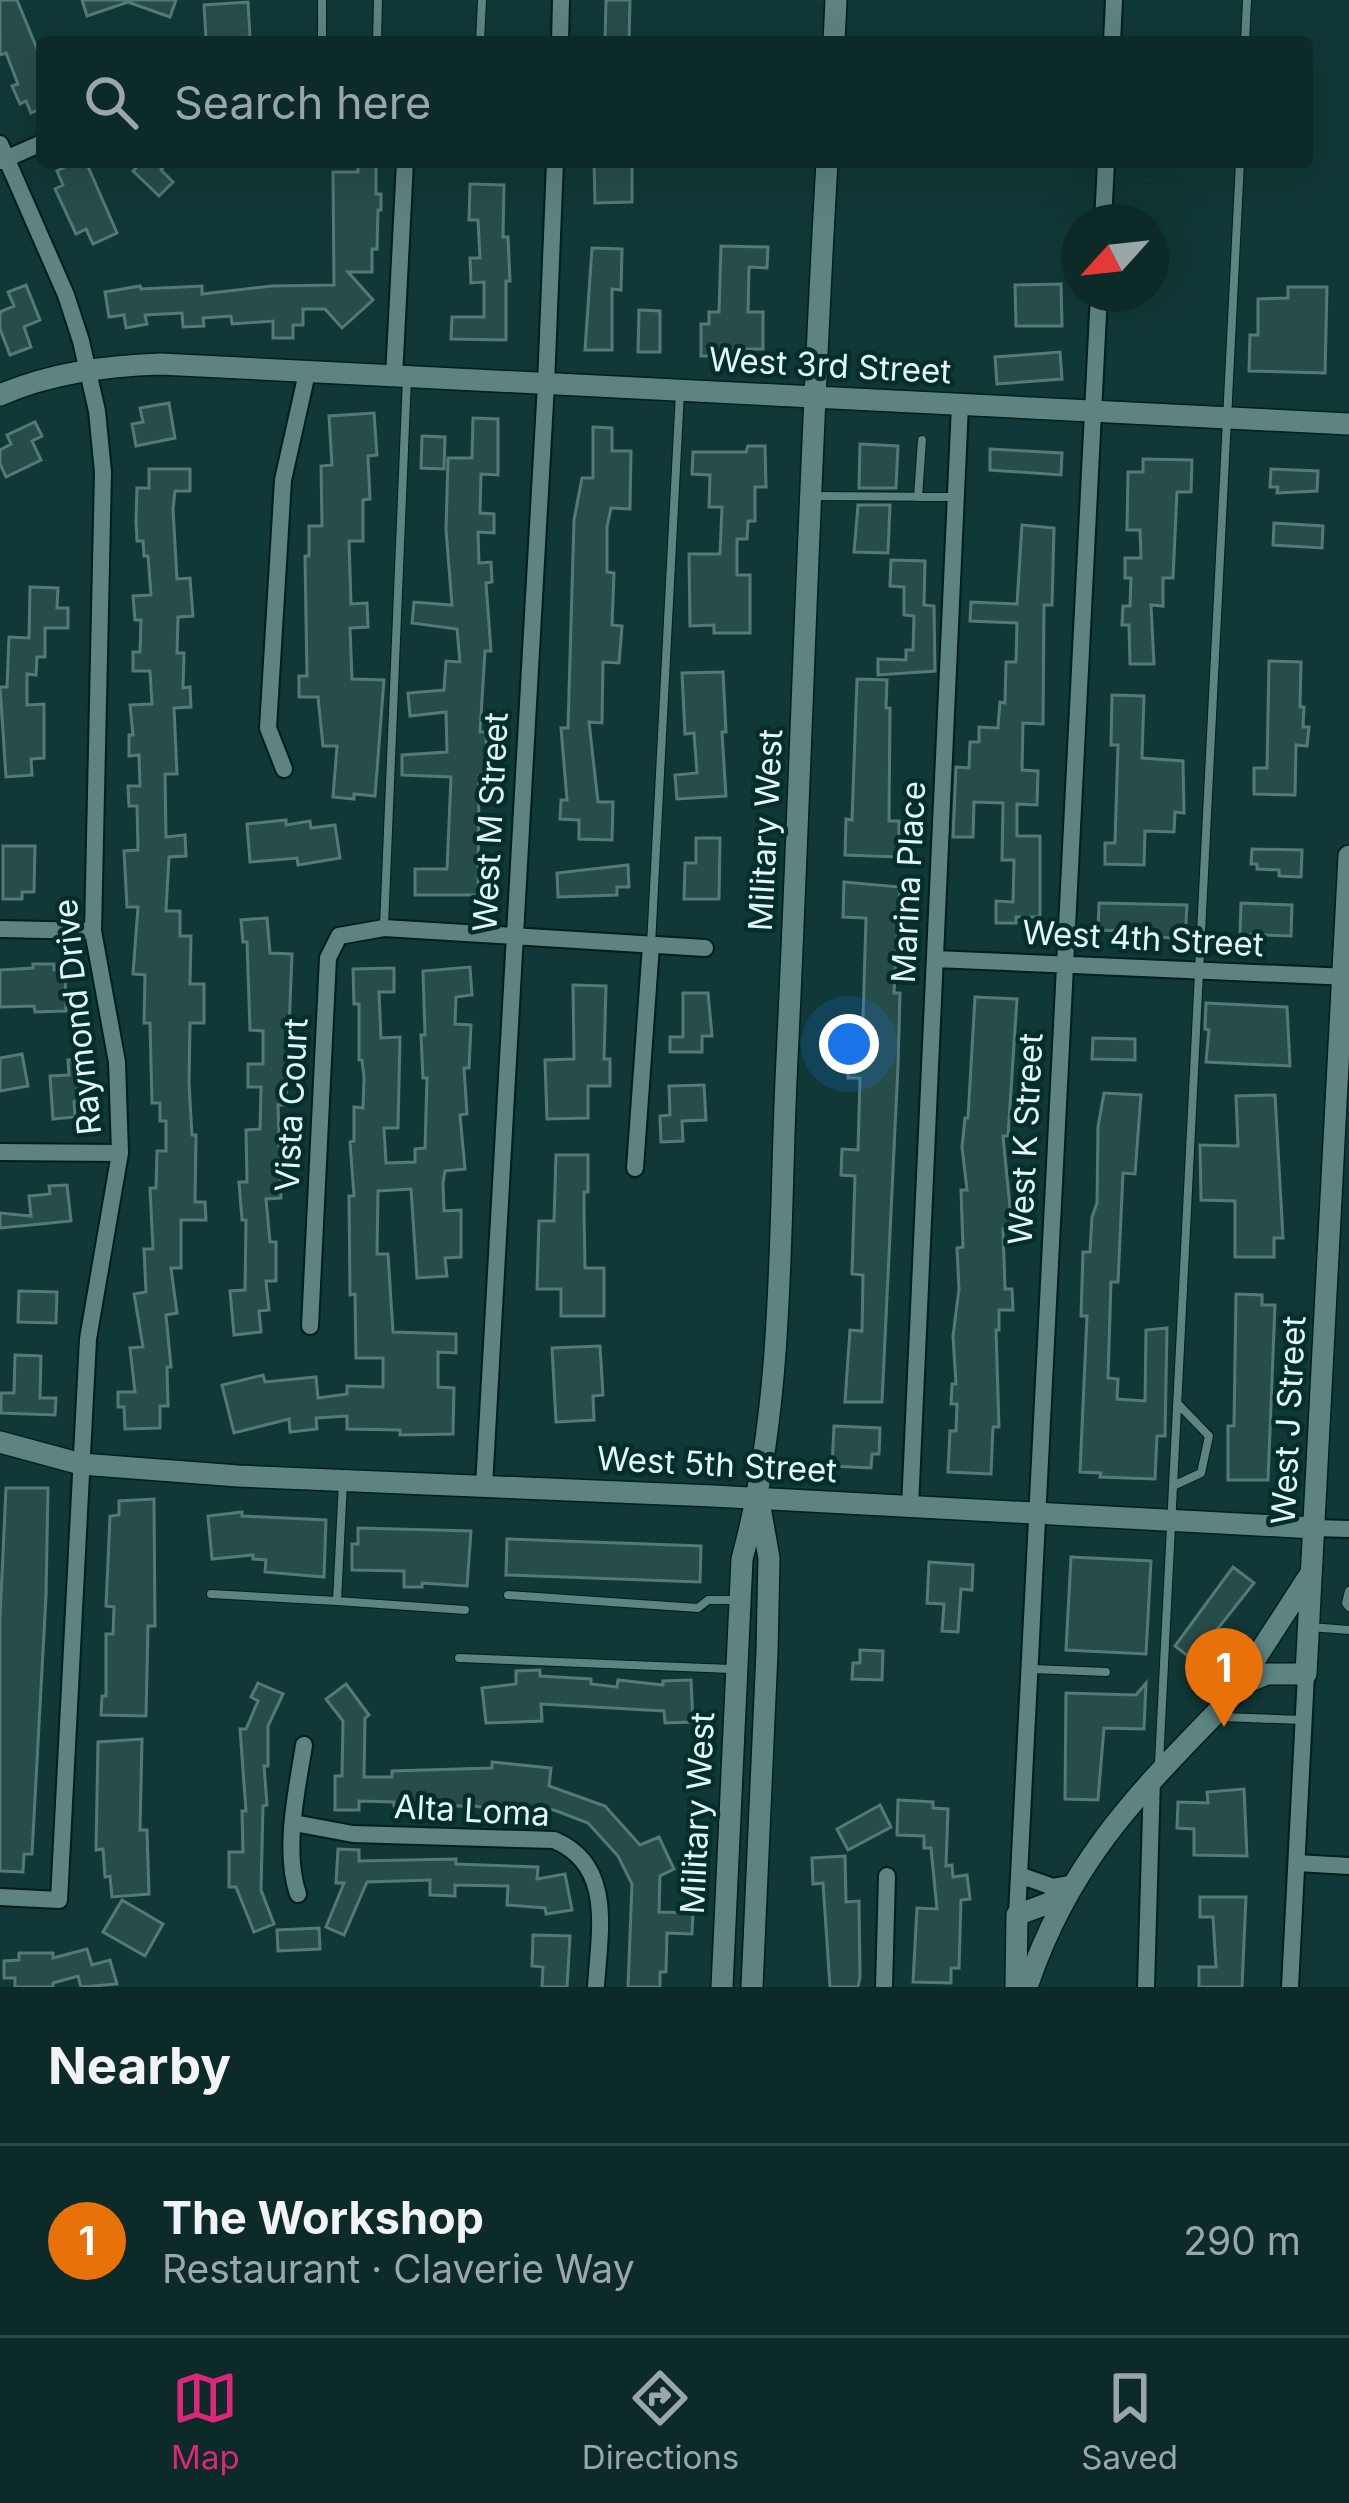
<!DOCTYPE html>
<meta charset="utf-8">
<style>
:root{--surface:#0c2a28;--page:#1a3634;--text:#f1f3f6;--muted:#9aa7a8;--line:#2c4645;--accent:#db2777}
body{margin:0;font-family:Inter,sans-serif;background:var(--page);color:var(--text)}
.compass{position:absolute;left:1061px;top:204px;width:108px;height:108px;border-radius:50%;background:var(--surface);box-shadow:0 12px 48px #0002;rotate:243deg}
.you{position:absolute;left:849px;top:1044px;width:42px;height:42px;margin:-30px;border:9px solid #fff;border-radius:50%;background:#1a73e8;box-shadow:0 0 0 18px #1a73e833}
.badge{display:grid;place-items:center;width:78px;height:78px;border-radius:50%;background:var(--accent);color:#fff;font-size:39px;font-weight:700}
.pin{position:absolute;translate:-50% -99px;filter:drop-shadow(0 3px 6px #0008)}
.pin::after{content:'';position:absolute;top:63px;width:42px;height:36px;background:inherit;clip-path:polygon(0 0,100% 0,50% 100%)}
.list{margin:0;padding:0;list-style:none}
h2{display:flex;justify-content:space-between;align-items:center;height:156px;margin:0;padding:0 48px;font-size:51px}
h2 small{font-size:39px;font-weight:400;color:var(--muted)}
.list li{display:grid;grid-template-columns:78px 1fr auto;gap:36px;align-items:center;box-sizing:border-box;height:192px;padding:0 48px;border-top:3px solid var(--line)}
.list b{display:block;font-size:45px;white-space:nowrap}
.list p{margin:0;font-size:39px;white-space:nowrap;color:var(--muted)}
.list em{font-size:39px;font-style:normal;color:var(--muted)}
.icon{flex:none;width:66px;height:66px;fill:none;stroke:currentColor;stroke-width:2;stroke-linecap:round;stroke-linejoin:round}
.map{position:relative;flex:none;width:1349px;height:1987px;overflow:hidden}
.search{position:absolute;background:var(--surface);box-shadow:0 12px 48px #0002;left:36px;right:36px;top:36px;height:132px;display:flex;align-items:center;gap:30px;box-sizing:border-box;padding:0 42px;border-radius:12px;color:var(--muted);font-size:45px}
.sheet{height:348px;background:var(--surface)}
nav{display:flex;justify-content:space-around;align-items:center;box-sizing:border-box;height:168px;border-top:3px solid var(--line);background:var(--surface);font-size:33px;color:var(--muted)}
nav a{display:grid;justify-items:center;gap:6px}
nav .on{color:var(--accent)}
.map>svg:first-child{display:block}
.building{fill:#274d4b;stroke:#537a77;stroke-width:3}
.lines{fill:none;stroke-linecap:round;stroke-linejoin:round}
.lane-casing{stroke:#011e1c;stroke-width:10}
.street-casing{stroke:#011e1c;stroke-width:20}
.secondary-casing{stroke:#011e1c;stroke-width:24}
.lane{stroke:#5d8481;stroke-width:8}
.street{stroke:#5d8481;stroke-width:16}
.secondary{stroke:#5d8481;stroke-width:21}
.labels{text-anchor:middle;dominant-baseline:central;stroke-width:9;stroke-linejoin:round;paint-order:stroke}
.street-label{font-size:33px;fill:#e2f6f4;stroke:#042e2c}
</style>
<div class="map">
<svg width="1349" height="1987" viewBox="0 0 1349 1987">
<rect width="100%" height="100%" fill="#103836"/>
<path class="building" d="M0,0H17L42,61V108L31,113L26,101L20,104L12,86L18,84L6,53L0,55Z
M82,0H176L170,17L128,2L87,16Z
M606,0H630L629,42H605Z
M248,2L250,37L206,39L204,5Z
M75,162H86L117,233L93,244L86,229L76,234L55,189L63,185L57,171Z
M142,162H168L161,170L173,182L159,196L133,171Z
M594,162H632V202L595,203Z
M358,166H376V194H381V210H378L377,249H372V272H348L373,300L342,328L325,309H303V325H293V338H273V321L232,324L231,316L203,318L204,326L183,327L182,313L145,315L147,324L126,328L124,315L109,317L105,292L140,286L141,289L202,286V294L272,286L334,285L333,172H358Z
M470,184L504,185L503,237H508L510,281H506V340L451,339L452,317H484V282L471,283L470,258H480L478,220H469Z
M721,246L768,247L767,268L749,267L748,312H763V349H722V356H701V324H709V312H719Z
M592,248L622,249L621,290L612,289V350H585Z
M1061,284L1062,326H1016L1015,285Z
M26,285L40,320L24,327L31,347L10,355L0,329V312L14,306L8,292Z
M1288,287H1327L1325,373L1249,371L1250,335H1258V299L1288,298Z
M639,310L660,311V352H638Z
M1060,352L1062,379L997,384L995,357Z
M169,403L175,438L136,446L132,424L143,422L140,408Z
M374,413L377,455L368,456L370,499L363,500V541H349L351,604L367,603L368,627L350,628L352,679L384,680L375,796L354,794V799L333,797L337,746H323L318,697H299V676H307L305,556H309V526H322L321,466L332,465L329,416Z
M473,418L498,419V475L481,474L480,513L494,514V533L478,532L479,563L491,562L492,582L486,583L491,651H485L480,732H486L487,776H479L478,895H415V869H447L451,777L402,775V755L447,752L446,712L410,716L408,693L444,690L446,661L460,662L457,629L412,623L414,602L452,605L446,530L448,458H472Z
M35,422L42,436L32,441L41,460L6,477L0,464V450L11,444L7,435Z
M593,427L612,428V451H631L630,509L611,508L607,527V572L614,573L612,625L622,626L619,663L603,662L602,723L589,722L598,802H613L612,840L579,839V820L560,819L561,800H567L561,728H568L574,520L582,478H593Z
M422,436L445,437L444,469L421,468Z
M860,444L898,446L896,488H859Z
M748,446H765L766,487H755V521H748L747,539H737V575H750V633H714V625L690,626L689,554H720L722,507H709L710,475L692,474L693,452H746Z
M990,449L1062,453L1061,475L990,470Z
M1143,459L1192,460L1191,492H1177L1173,578H1163V606L1151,605L1154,664H1130L1129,625H1122L1123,606H1130L1131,578H1125V558H1141L1140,530H1127L1128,472H1143Z
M149,469H190V491H175L173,509L177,579L190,578L193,616L178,617L177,653H184L183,688L190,687L191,707L174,708L177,774H165L166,837L185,835L186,856L169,857L166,911H180V936H191L190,984H204V1023H190L189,1083L192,1135H196L195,1202H205L206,1220H181V1268H171L177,1313L166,1315L171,1367H167L168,1406H160V1428L125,1429L124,1407H118V1392H135L130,1348L143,1347L134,1294L146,1292L144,1249H153L150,1188H156L157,1151H166V1121H160V1103H152L150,1023H144L145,975L133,974L138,907H127L124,851L138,850L137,806H129L128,786H140L139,755L129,756V735H133L130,705L152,704L150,671H133V652H140L141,620H135L133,596L151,595L148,556H144L143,541H137L136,522L137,488H149Z
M1271,469L1318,471L1317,491L1277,493L1278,487H1270Z
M858,505H890L888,553L854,552Z
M1274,523L1323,526L1322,548L1273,545Z
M1022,525L1054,528L1052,605H1044L1043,724L1023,723L1022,770L1038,771L1037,805L1017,804V836H1040V917H1016V923H996V901L1013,902L1014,860H1002L1003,803L974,802L973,837H953L956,767L969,768L970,742H979V727L998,728L1000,702L1005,703L1006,662H1016L1017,623L970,621L971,602L1017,604Z
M891,560L925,561L924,605L934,606L935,671L878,675V659L906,660V650H913L914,616L904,615V587L890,586Z
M30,587L58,588L57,608H68V628H45V657H37L36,675L27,674V705L44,704V758L31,759L32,775L6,777L0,687H7L9,637L29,638Z
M1269,661L1301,662L1300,707H1304L1303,727H1309L1307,746L1296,745L1295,795L1254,794V768H1267Z
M723,672L726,732H722L726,796L677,799L675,775L697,773L694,733L685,734L682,673Z
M857,679L887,680L886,708H890L889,821H899V857L845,855L846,819L852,820Z
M1112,695L1144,696L1142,758L1183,761L1184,813L1175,812L1174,832L1145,831L1144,865L1105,864V843H1115L1118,745H1111Z
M286,820V825L310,821L311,828L335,825L340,858L298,865L297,858L250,862L247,824Z
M696,838H720L719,899H684L685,863H696Z
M3,846H35L34,892H22V899H3Z
M1252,849L1302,850L1301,877L1279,876V870L1257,869V864H1251Z
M628,865L629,887H617V895L558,897L557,873Z
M844,882L900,887L894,993H900L898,1065L882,1402H845L850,1330L862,1331L863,1275L852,1274L855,1176L841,1175L842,1149L858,1150L860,1078H848V1053H862L866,918L843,917Z
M1099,903L1187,905L1185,939L1159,937V932L1098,930Z
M1241,903L1292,905L1291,936L1240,934Z
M267,918L270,953L292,954L286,1105H278L281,1198L266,1199L270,1242H276V1281H266L269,1310L259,1311L261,1332L234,1335L230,1291L245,1290L246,1220H242L239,1182H247L246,1130L260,1129L261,1087H248V1064H263V1031L250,1030L247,942H243L241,920Z
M33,964H54V970H65L66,1011L35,1012L34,1006L0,1007V970L33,968Z
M470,967L472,995L456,997L455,1024L471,1025L469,1068H464L467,1114L460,1115L465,1169L445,1171L443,1183L444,1211L461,1210V1257L445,1258L447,1276L417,1278L411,1189L378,1191L377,1254H388L393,1332L456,1334V1353L438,1352V1387L454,1388L453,1434L400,1435V1430L347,1429V1416L316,1418L317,1429L290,1432L289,1419L234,1433L222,1385L263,1375L265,1382L316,1377L318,1398L347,1394V1386L383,1387V1358H356L355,1294L350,1295L349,1196H354L350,1142L354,1141V1107L363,1108L364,1077L362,1060H359V1004H354L353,969L394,968V992H379L381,1038L400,1037L398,1128H384L386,1163L415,1162V1149L425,1148L427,1078H423L421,1035H425L423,971Z
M573,985L606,986L604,1059H610V1086H588V1118L547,1119L545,1060L574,1059Z
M683,993H708L712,1036H702V1052H670V1037H683Z
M975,997L1017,999L1008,1136H1003L1012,1228L1003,1229L1005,1289H1012L1013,1310H999V1330H996L999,1427H993L991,1474L948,1472L950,1431H956L957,1404H951L952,1384H956L953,1336L959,1289L957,1248L963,1247L961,1190H967L962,1147L965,1118H968Z
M1206,1003L1287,1007L1290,1066L1206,1062L1209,1030L1205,1029Z
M1093,1038L1135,1039V1060L1092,1059Z
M22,1054L28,1086L0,1091V1058Z
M88,1059L91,1101L74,1102L75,1117L53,1119L50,1076L69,1075L68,1060Z
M704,1085L706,1120L682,1121L683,1141L661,1142L660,1116L670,1115L669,1086Z
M1104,1093L1141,1095L1135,1174L1123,1173L1118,1282H1111L1108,1378L1118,1379L1117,1399L1145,1401L1146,1330L1167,1328L1165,1436H1157L1155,1479L1100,1477L1101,1473L1080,1472L1087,1316H1081L1083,1252H1090L1092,1217L1097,1203L1098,1127Z
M1275,1095L1283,1238H1274V1257H1235V1201L1201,1200L1200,1145L1238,1146L1236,1096Z
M556,1155H588V1192H584V1210L585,1268H604V1316H561V1289H537L539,1221H554Z
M67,1185L71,1221L0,1228V1213L31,1216L29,1196L50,1194L49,1186Z
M19,1291L57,1292L56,1323L18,1322Z
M1236,1294L1262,1295V1305H1275L1268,1480H1228V1426H1234Z
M600,1346L603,1395L593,1396L594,1420L556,1422L552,1348Z
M15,1355L41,1356L40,1398H56L55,1415L1,1413V1393H14Z
M834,1426L880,1428L879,1454H872L871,1468L832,1466Z
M6,1488H48L46,1596L32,1854H24L23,1872L0,1871V1618Z
M154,1499L155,1626H148L146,1716L101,1715L102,1696H106V1634H113L114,1607L106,1606L110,1516L119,1515V1501Z
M242,1512V1516L326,1520L324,1577L265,1572L266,1560L253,1559V1555L212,1559L208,1516Z
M358,1528L471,1531L467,1586L422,1583V1587H404V1571L352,1570V1544H358Z
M507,1539L701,1546L700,1582L506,1575Z
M1071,1557L1151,1561L1146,1654L1066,1650Z
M929,1562L973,1565L972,1590L961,1589L958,1632L942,1631L944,1604L927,1603Z
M1233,1567L1254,1583L1193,1660L1175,1646Z
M860,1650L883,1651L882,1680L852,1679L853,1663H860Z
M540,1670V1676L591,1679V1684L617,1687L618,1680L663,1685V1681L691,1680L693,1722L665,1723L664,1711L541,1704L542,1721L486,1723L482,1688L516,1684V1671Z
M258,1683L283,1694L268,1726V1766H264L267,1805L263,1806L261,1890L274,1924L254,1932L236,1887H229V1852H243L242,1811H246L240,1729H246L258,1701L251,1697Z
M1146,1683L1144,1729L1104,1728L1098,1800L1065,1799L1066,1693L1136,1695Z
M346,1684L369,1715L365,1718L364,1777H392V1771L492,1768V1762L551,1768L549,1786L605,1806L640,1845L659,1837L674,1869L660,1876L659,1912L693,1913L692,1934L667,1933L666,1972H660V1987H628L632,1884L618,1856L588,1823L554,1810L507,1807V1811L474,1806H394V1802L359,1801V1810H335V1776H342L343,1721L326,1699Z
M142,1739L140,1830H147L149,1894L112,1897L110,1876L105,1877L103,1849L96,1850L98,1742Z
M1244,1789L1247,1856L1194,1855V1829L1177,1828L1178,1802L1208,1803L1207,1792Z
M898,1800L933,1802V1808L948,1809L946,1866L952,1865L953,1877L967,1875L970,1899L961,1900L959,1968H951V1983L913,1982L917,1908L937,1909L931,1848H924V1836L897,1835Z
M880,1805L891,1827L848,1850L837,1829Z
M338,1849L359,1850V1861L456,1859V1864L538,1867L537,1879L565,1874L572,1910L546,1914L545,1908L507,1905L508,1886L455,1885V1896L430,1895V1880L367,1882L344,1935L326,1927L344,1883H336Z
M845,1856L846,1902L859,1901L860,1977L858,1987H830L823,1883L813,1884L812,1858Z
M1200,1897H1246L1242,1987H1199V1967H1216L1213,1917H1200Z
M122,1900L163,1924L145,1956L103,1932Z
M319,1928L320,1949L278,1951L277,1930Z
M533,1935L570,1936L567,1987H542L543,1967L532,1966Z
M87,1949L92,1965L110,1960L117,1984L81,1987L78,1976L53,1983V1987H15V1978H4V1961L19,1960V1953H53V1958Z"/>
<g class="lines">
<g class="lane-casing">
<path id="lane" d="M322,42V0
M377,42L378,0
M480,42L482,0
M1245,42L1247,0
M813,496L954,497
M918,497L922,440
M384,926L407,378
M651,945L680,392
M1173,1486L1201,1473L1209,1436L1178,1404
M1349,1591L1346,1603L1349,1607
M211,1594L337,1601L343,1482
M508,1595L698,1608L708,1600H740
M337,1601L465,1610
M1310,1627L1349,1630
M459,1658L731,1669
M1033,1669L1106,1672
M1222,1717L1302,1720
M1159,1763L1240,162"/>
</g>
<g class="street-casing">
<path id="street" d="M560,42L561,0
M1112,42L1114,0
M0,144L66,295L81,341L97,411L103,472L93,931L117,1062L120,1153L88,1339L59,1900L0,1897
M1,161L42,143
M1103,222L1106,162
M394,377L405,162
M284,769L268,728L283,480L307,373
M0,929L93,931
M935,959L1349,977
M0,1152L120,1153
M635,1168L651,945
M310,1326L328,958L339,936L384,928L705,948
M484,1486L546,384L555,162
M910,1507L960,405
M1315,1528L1349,1529
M294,1823L353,1834L554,1840C615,1865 599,1933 596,1987
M1297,1863L1349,1866
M1019,1875L1053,1887L1070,1884
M298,1894C283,1850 297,1790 304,1745
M1017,1915L1099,294
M884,1987L887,1876
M1146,1987L1152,1779
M1290,1987L1306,1674"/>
</g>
<g class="secondary-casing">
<path id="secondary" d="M834,42L836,0
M0,395C51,373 105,366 160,364L1349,424
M0,1442L81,1464L238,1476L713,1496L1315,1528
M1245,1683L1267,1674H1306L1349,856
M722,1987L742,1559C784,1406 779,1238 786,1080C801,774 809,468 827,162
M752,1987L767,1652L769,1558L760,1507
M1016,1987L1017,1915L1049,1903L1066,1889
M1027,1987C1072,1852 1150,1782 1245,1683L1250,1667L1311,1573"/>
</g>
<use href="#lane" class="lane"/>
<use href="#street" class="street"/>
<use href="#secondary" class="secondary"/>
</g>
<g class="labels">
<g class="street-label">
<text transform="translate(830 365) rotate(3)">West 3rd Street</text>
<text transform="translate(490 822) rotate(-87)">West M Street</text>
<text transform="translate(765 830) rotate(-87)">Military West</text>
<text transform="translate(908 882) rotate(-87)">Marina Place</text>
<text transform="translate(1143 938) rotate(3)">West 4th Street</text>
<text transform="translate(77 1017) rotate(-96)">Raymond Drive</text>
<text transform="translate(291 1105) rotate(-87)">Vista Court</text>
<text transform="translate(1025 1139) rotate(-87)">West K Street</text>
<text transform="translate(1288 1420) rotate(-87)">West J Street</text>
<text transform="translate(717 1464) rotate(3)">West 5th Street</text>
<text transform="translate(472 1810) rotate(3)">Alta Loma</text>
<text transform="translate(697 1813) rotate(-87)">Military West</text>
</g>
</g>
</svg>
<svg class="compass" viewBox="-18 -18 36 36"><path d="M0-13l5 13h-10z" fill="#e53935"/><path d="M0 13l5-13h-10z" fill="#9aa7a8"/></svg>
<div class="you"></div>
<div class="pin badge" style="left:1224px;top:1727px;background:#e8710a">1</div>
<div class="search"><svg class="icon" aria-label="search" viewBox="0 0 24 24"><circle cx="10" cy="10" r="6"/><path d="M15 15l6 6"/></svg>Search here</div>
</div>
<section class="sheet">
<h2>Nearby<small></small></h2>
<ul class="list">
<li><span class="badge" style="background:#e8710a">1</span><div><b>The Workshop</b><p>Restaurant · Claverie Way</p></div><em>290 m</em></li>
</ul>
</section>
<nav>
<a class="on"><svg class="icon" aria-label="map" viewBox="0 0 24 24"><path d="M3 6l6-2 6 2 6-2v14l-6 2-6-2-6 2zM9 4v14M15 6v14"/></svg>Map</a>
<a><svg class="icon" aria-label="directions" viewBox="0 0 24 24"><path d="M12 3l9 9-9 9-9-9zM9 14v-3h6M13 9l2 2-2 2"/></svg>Directions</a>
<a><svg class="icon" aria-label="saved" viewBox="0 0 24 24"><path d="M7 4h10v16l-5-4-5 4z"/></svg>Saved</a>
</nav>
